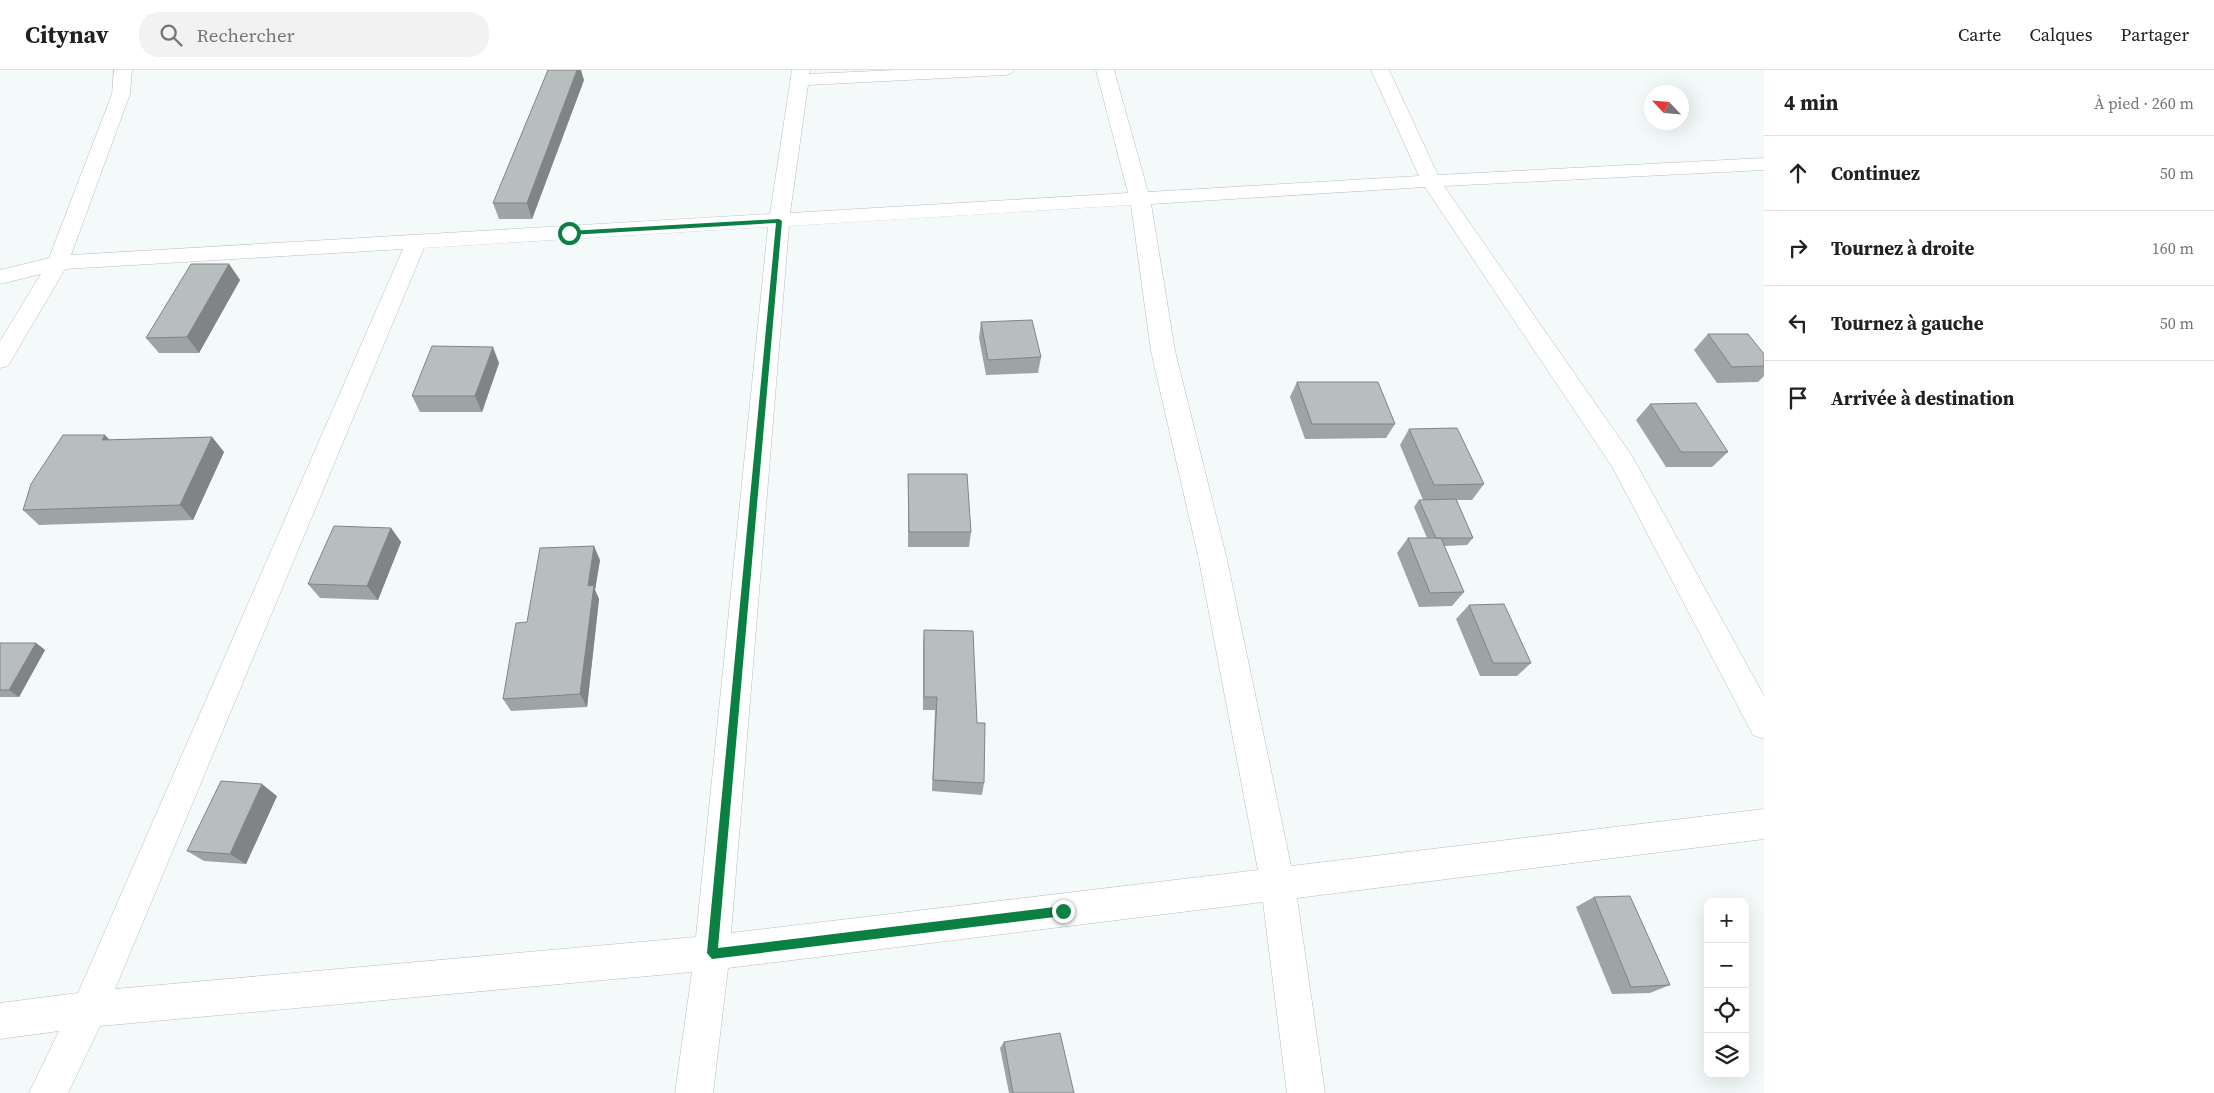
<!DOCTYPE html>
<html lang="fr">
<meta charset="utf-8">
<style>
:root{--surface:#fff;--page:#f2f2f2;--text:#202124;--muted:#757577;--line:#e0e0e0}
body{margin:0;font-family:"Source Serif 4",serif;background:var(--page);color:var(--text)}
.controls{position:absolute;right:15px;bottom:15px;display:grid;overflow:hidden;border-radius:10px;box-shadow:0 5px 20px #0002}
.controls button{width:45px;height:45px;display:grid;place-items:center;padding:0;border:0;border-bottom:1px solid var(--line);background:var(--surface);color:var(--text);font:25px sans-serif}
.compass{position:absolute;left:1644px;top:15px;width:45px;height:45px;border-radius:50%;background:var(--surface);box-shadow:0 5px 20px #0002;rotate:296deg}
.stop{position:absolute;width:15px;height:15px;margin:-11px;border:4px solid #0b8043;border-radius:50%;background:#fff}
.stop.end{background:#0b8043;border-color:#fff;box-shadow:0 1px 5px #0008}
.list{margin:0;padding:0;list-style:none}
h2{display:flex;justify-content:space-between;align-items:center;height:65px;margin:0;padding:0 20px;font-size:21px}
h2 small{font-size:16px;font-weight:400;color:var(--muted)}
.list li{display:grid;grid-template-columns:32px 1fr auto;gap:15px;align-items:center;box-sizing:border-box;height:75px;padding:0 20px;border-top:1px solid var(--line)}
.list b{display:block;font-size:19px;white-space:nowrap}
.list em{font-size:16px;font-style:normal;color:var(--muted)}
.icon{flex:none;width:28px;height:28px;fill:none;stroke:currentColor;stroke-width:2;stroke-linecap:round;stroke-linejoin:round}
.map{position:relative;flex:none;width:1764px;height:1023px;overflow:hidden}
header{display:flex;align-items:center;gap:30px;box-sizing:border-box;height:70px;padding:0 25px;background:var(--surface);border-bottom:1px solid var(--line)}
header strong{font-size:24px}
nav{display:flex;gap:28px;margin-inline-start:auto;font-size:18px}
.search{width:350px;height:45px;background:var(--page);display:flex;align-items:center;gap:12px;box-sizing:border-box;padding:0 18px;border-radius:20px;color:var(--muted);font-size:19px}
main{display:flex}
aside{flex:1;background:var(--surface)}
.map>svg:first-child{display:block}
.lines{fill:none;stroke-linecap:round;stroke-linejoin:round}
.street-casing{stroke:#b8bdbe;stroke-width:1}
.street{fill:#fff;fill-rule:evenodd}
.wall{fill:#9ea3a3}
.shaded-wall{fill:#818485}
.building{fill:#b8bdbe;stroke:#818485}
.route{fill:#0b8043}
</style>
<header>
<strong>Citynav</strong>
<div class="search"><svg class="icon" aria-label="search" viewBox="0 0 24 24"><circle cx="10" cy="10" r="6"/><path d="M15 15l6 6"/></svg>Rechercher</div>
<nav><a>Carte</a><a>Calques</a><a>Partager</a></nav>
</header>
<main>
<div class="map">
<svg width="1764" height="1023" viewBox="0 0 1764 1023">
<rect width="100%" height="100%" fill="#f4fafa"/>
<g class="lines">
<g class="street-casing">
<path id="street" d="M114,0H132L130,24L71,185L770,144L792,0H810L809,4L896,0H1014L1011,4L1005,5L808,15L790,143L1128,123L1096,0H1114L1148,122L1419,106L1371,0H1389L1438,105L1764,88V100L1444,116L1632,386L1764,626V669L1753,665L1613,398L1425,117L1151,134L1175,281L1227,490L1291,796L1764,739V769L1297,828L1325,1023H1287L1263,832L728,898L713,1023H675L692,902L100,956L68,1023H29L59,961L0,969V933L78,923L403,179L65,199L8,296L0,298V271L41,204L0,214V200L49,188L112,24ZM1131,135L1151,281L1199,490L1258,800L731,863L789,156ZM768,157L696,867L115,919L424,178Z"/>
</g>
<use href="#street" class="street"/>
</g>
<path class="wall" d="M584,10L532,149H499L493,133Z
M229,194L240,210L199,283H159L146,268Z
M981,252L1041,287L1038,303L986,305L979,268Z
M1708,264L1764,284V306L1758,312L1717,313L1694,280Z
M499,293L482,342H420L412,326Z
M1297,312L1395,354L1386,368L1305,369L1290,327Z
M1650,334L1728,382L1712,397H1666L1636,350Z
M1409,359L1484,414L1472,430H1456L1473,468L1467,475L1444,476L1464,522L1452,536L1419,537L1397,483L1408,468H1427L1414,437L1419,430H1423L1400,375Z
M212,367L224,382L193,450L39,455L23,440L110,370Z
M908,404L971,462L969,477H908Z
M391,458L401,472L378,530L320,528L308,514Z
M600,490L595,520L599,529L587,637L511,641L503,629L527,552Z
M1469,535L1531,593L1517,606H1480L1456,549Z
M924,560L977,653L984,713L982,725L932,721L935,640H923V574Z
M0,573H36L45,580L19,627H0Z
M277,726L246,794L204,791L187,781Z
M1594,827L1670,915L1650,923L1612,924L1576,837Z
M1004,972L1074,1023H1009L1000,978Z"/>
<path class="shaded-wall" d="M577,0H581L584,10L532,149L527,133Z
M229,194L240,210L199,283L187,267Z
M493,277L499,293L482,342L475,326Z
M105,365L119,380L102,370Z
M212,367L224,382L193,450L180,435Z
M391,458L401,472L378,530L367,516Z
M594,476L600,490L595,520L599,529L587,637L580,624L588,516Z
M36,573L45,580L19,627L9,620Z
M262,714L277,726L246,794L230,784Z"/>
<path class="building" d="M548,0H577L527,133H493Z
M191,194H229L187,267L146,268Z
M1032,250L1041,287L988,290L981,252Z
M1708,264H1748L1764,284V296L1732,297Z
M432,276L493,277L475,326H412Z
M1297,312H1378L1395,354H1312Z
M1696,333L1728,382H1681L1650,334Z
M1457,358L1484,414L1434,415L1409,359Z
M63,365H105L102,370L212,367L180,435L23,440L31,414Z
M908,404H967L971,462H909Z
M1456,429L1473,468H1436L1419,430Z
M334,456L391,458L367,516L308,514Z
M1408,468H1441L1464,522L1430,523Z
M594,476L588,516L594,515L580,624L503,629L516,553L527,552L540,478Z
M1504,534L1531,593H1493L1469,535Z
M924,560L973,561L977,653H985L984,713L933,710L937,627H924Z
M0,573H36L9,620H0Z
M221,711L262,714L230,784L187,781Z
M1630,826L1670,915L1631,917L1594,827Z
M1060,963L1074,1023H1013L1004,972Z"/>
<path class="route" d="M779,149L782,151L718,878L1063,836L1068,841L1063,846L712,889L707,883L776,153L569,165L566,163L569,161Z"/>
</svg>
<div class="controls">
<button>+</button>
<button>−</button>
<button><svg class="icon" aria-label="locate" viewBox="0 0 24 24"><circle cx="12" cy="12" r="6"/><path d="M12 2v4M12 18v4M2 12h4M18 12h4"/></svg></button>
<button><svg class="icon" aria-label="layers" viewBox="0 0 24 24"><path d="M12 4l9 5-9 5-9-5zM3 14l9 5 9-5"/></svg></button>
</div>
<svg class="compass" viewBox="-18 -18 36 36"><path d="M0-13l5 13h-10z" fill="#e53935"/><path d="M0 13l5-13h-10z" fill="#757577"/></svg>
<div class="stop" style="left:569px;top:163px"></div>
<div class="stop end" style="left:1063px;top:841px"></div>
</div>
<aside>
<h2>4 min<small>À pied · 260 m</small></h2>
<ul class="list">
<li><svg class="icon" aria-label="ahead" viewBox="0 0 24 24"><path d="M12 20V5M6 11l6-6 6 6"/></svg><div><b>Continuez</b></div><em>50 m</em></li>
<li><svg class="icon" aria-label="right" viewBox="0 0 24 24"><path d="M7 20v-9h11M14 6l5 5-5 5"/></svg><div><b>Tournez à droite</b></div><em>160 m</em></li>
<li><svg class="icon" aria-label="left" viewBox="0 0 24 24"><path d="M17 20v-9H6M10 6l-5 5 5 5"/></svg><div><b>Tournez à gauche</b></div><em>50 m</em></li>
<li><svg class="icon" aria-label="arrive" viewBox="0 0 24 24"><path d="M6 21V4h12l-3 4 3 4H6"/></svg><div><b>Arrivée à destination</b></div></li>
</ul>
</aside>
</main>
